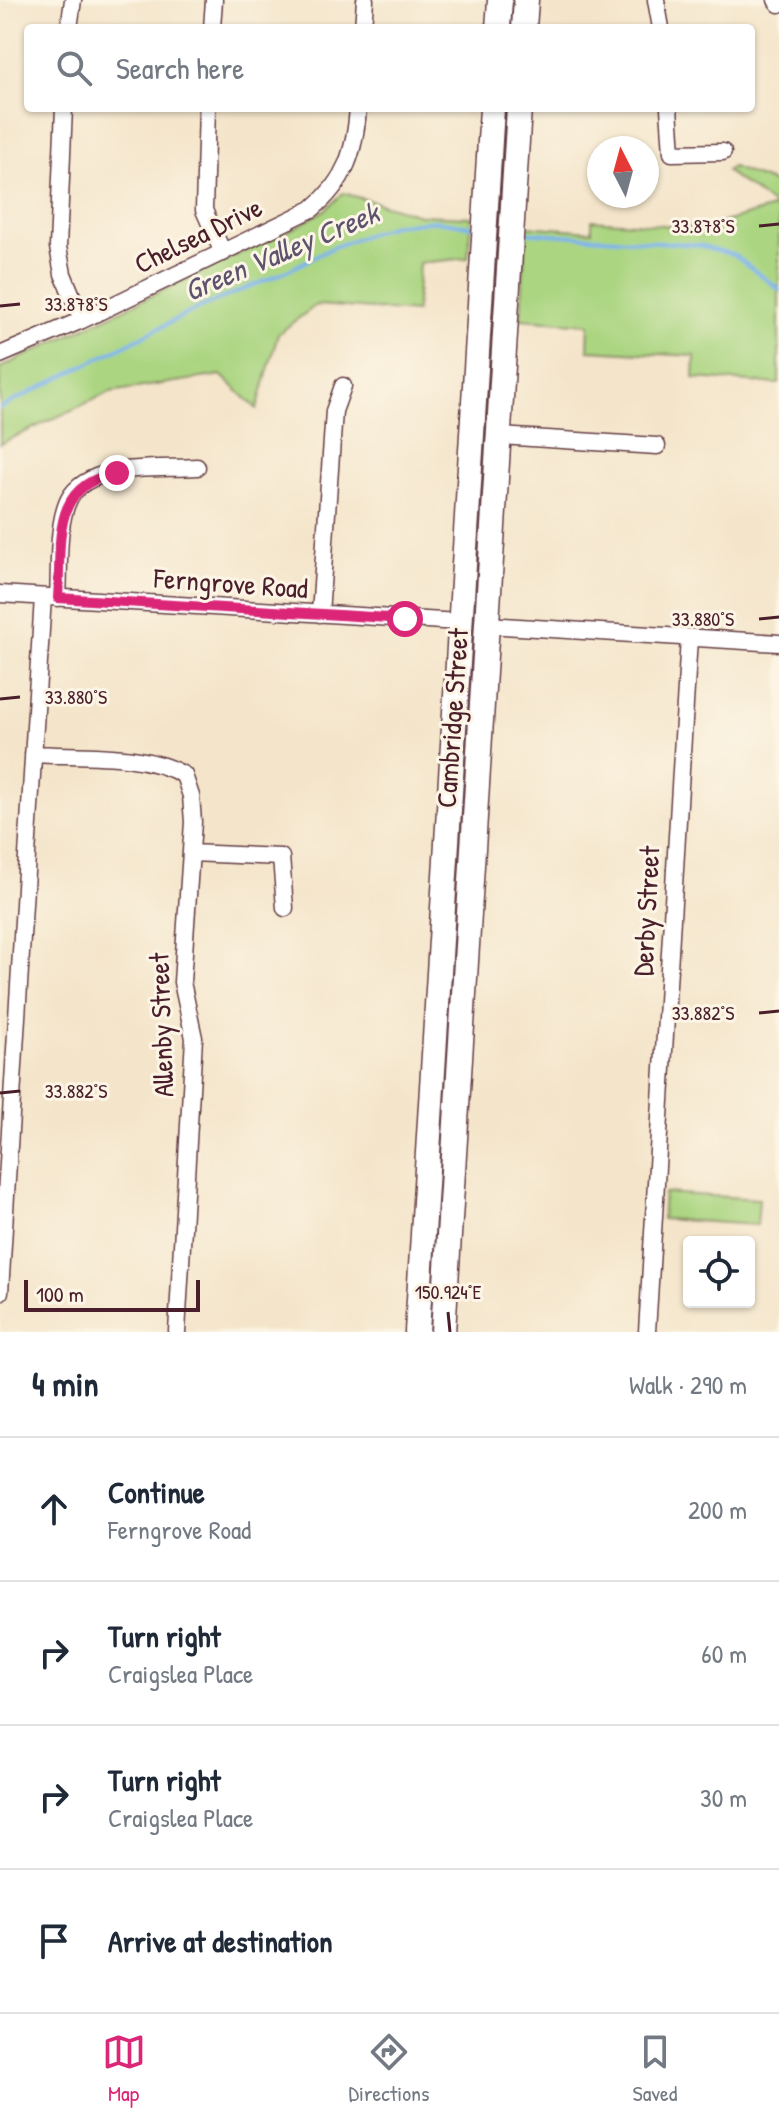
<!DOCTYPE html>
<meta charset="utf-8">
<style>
:root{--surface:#fff;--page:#f2f2f3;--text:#1f2937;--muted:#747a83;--line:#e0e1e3;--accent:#db2777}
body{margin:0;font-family:"Patrick Hand",sans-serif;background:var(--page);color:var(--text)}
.controls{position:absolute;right:24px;bottom:24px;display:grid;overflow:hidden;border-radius:8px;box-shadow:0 2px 6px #0004}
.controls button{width:72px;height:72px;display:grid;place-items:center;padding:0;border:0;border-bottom:2px solid var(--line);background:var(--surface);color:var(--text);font:40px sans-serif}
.compass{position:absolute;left:587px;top:136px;width:72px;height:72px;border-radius:50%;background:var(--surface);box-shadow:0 2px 6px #0004;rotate:354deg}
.scale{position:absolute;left:24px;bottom:20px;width:176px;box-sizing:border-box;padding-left:8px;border:4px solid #4a1f2b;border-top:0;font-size:22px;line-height:28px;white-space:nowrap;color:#4a1f2b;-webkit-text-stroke:6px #fcf5e5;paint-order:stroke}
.stop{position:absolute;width:24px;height:24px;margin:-18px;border:6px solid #db2777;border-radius:50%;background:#fff}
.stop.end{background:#db2777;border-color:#fff;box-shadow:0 2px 8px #0008}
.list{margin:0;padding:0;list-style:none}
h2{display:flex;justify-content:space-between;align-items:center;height:104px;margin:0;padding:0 32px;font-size:34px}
h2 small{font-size:26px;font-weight:400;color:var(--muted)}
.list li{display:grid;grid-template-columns:52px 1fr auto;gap:24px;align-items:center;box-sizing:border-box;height:144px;padding:0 32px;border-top:2px solid var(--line)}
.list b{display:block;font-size:30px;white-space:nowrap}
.list p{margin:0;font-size:26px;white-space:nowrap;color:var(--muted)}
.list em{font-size:26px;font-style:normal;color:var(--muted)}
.icon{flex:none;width:44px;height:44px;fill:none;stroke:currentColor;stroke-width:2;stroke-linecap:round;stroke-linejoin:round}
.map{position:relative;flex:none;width:779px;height:1332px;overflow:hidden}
.search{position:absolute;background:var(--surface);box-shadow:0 2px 6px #0004;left:24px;right:24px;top:24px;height:88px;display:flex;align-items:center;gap:20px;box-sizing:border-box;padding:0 28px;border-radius:8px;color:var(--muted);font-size:30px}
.sheet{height:680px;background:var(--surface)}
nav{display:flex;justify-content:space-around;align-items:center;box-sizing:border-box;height:112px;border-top:2px solid var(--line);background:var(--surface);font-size:22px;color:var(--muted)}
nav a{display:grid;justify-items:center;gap:4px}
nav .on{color:var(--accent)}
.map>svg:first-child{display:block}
.green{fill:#abd581;stroke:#7a7a56;stroke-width:2}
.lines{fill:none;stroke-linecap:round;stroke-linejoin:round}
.stream{stroke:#7eb4ec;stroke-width:4}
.minor-casing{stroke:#643d43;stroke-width:19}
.highway-casing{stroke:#643d43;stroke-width:27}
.minor{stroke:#fff;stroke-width:16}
.highway{stroke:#fff;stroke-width:24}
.route{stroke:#db2777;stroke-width:10}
.ticks{fill:none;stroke:#4a1f2b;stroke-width:3}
.labels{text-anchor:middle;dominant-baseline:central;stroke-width:6;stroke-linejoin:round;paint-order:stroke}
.street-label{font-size:28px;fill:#4a1f2b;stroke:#fcf5e5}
.water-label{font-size:30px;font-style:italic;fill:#5c536f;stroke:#fcf5e5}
.ticks-label{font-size:20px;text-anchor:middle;fill:#4a1f2b;stroke:#fcf5e5;stroke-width:6;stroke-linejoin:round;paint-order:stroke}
</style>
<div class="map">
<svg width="779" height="1332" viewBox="0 0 779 1332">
<rect width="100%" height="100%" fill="#fcf5e5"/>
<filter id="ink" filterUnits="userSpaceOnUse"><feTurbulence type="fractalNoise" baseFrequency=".0125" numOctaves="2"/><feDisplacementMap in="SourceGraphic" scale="16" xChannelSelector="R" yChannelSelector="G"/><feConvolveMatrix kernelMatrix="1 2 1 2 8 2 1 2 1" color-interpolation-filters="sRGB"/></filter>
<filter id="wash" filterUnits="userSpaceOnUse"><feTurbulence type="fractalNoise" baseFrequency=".006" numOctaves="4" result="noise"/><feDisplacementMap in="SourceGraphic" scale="32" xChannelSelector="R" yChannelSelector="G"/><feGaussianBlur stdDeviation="1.8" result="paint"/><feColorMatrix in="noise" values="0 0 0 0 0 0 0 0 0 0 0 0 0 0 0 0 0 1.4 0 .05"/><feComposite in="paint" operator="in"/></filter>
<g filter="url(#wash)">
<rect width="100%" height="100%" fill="#f4e5ca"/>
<path class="green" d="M732,167L779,185V384L694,378L695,356L588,350L589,324L521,319L526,226L592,231V220L703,228L776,207L726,171Z
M343,193L420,215L471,217L468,258L419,263L416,312L316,305L278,334L257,409L221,375L110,392L0,444V368L296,227L325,210Z
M664,1193L759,1199L757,1225L662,1219Z"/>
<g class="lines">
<path class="stream" d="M521,232L698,245L734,255L779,289
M0,408L201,307L283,273L334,247L393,225L436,221L476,227"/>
</g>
</g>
<g filter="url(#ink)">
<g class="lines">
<g class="minor-casing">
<path id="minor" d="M656,0L661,28
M776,0L779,4
M69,28L73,0
M212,28L214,0
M363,28L365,0
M64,108L58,247L63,274L82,320
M207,108L204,210L223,253
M669,108L672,153L723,152
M0,355L82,320L312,209C346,181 355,151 358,108
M500,436L657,446
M0,594L459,622
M58,598C60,569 56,525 69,499C90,461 160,470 197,467
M320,614L334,411L343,386
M488,625L779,643
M33,754C81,757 141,751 184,775L191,796L193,822L182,982L194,1038L177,1332
M191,853L281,857L285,908
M0,1292L43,597
M647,1332L689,638"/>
</g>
<g class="highway-casing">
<path id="highway" d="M498,28L500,0
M524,28L526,0
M417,1332L492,108
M443,1332L519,108"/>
</g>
<use href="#minor" class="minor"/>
<use href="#highway" class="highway"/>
</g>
</g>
<g class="lines" filter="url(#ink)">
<path class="route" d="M117,473C49,485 62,542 58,598L405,619"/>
</g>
<path class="ticks" d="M759,226L779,224M0,306L20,304M759,619L779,617M0,699L20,697M759,1013L779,1011M0,1093L20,1091M448,1312L450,1332"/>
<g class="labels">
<g class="street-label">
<text transform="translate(198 235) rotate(-26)">Chelsea Drive</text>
<text transform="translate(231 583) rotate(4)">Ferngrove Road</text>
<text transform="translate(452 718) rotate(-86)">Cambridge Street</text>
<text transform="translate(646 911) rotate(-87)">Derby Street</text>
<text transform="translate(161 1025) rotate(-92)">Allenby Street</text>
</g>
<g class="water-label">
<text transform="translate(281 251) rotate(-23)">Green Valley Creek</text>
</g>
</g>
<g class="ticks-label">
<text x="703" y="233">33.878°S</text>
<text x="76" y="311">33.878°S</text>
<text x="703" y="626">33.880°S</text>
<text x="76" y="704">33.880°S</text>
<text x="703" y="1020">33.882°S</text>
<text x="76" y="1098">33.882°S</text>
<text x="448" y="1299">150.924°E</text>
</g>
</svg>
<div class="controls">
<button><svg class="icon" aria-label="locate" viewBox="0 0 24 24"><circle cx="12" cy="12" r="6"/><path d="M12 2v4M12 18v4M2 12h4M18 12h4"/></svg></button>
</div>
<svg class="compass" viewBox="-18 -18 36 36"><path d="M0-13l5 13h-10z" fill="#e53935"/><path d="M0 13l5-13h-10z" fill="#747a83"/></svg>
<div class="scale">100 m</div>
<div class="stop" style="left:405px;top:619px"></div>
<div class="stop end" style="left:117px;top:473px"></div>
<div class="search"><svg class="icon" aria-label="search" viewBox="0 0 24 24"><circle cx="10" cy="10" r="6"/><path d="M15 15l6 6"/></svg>Search here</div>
</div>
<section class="sheet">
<h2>4 min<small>Walk · 290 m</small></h2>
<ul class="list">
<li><svg class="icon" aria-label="ahead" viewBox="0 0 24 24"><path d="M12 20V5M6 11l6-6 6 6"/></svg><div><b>Continue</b><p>Ferngrove Road</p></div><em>200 m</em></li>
<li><svg class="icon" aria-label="right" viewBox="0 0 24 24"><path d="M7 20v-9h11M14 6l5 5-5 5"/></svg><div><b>Turn right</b><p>Craigslea Place</p></div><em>60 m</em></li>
<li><svg class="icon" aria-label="right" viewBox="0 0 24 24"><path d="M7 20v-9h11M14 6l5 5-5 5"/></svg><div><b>Turn right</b><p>Craigslea Place</p></div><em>30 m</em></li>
<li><svg class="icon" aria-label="arrive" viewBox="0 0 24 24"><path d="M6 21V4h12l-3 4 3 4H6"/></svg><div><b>Arrive at destination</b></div></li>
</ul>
</section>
<nav>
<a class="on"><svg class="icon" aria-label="map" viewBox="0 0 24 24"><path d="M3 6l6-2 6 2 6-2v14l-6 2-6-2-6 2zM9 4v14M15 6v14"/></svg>Map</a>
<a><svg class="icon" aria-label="directions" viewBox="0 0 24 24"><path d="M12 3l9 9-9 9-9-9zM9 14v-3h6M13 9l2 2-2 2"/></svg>Directions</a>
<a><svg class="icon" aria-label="saved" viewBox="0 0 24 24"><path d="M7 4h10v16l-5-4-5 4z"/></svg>Saved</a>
</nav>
